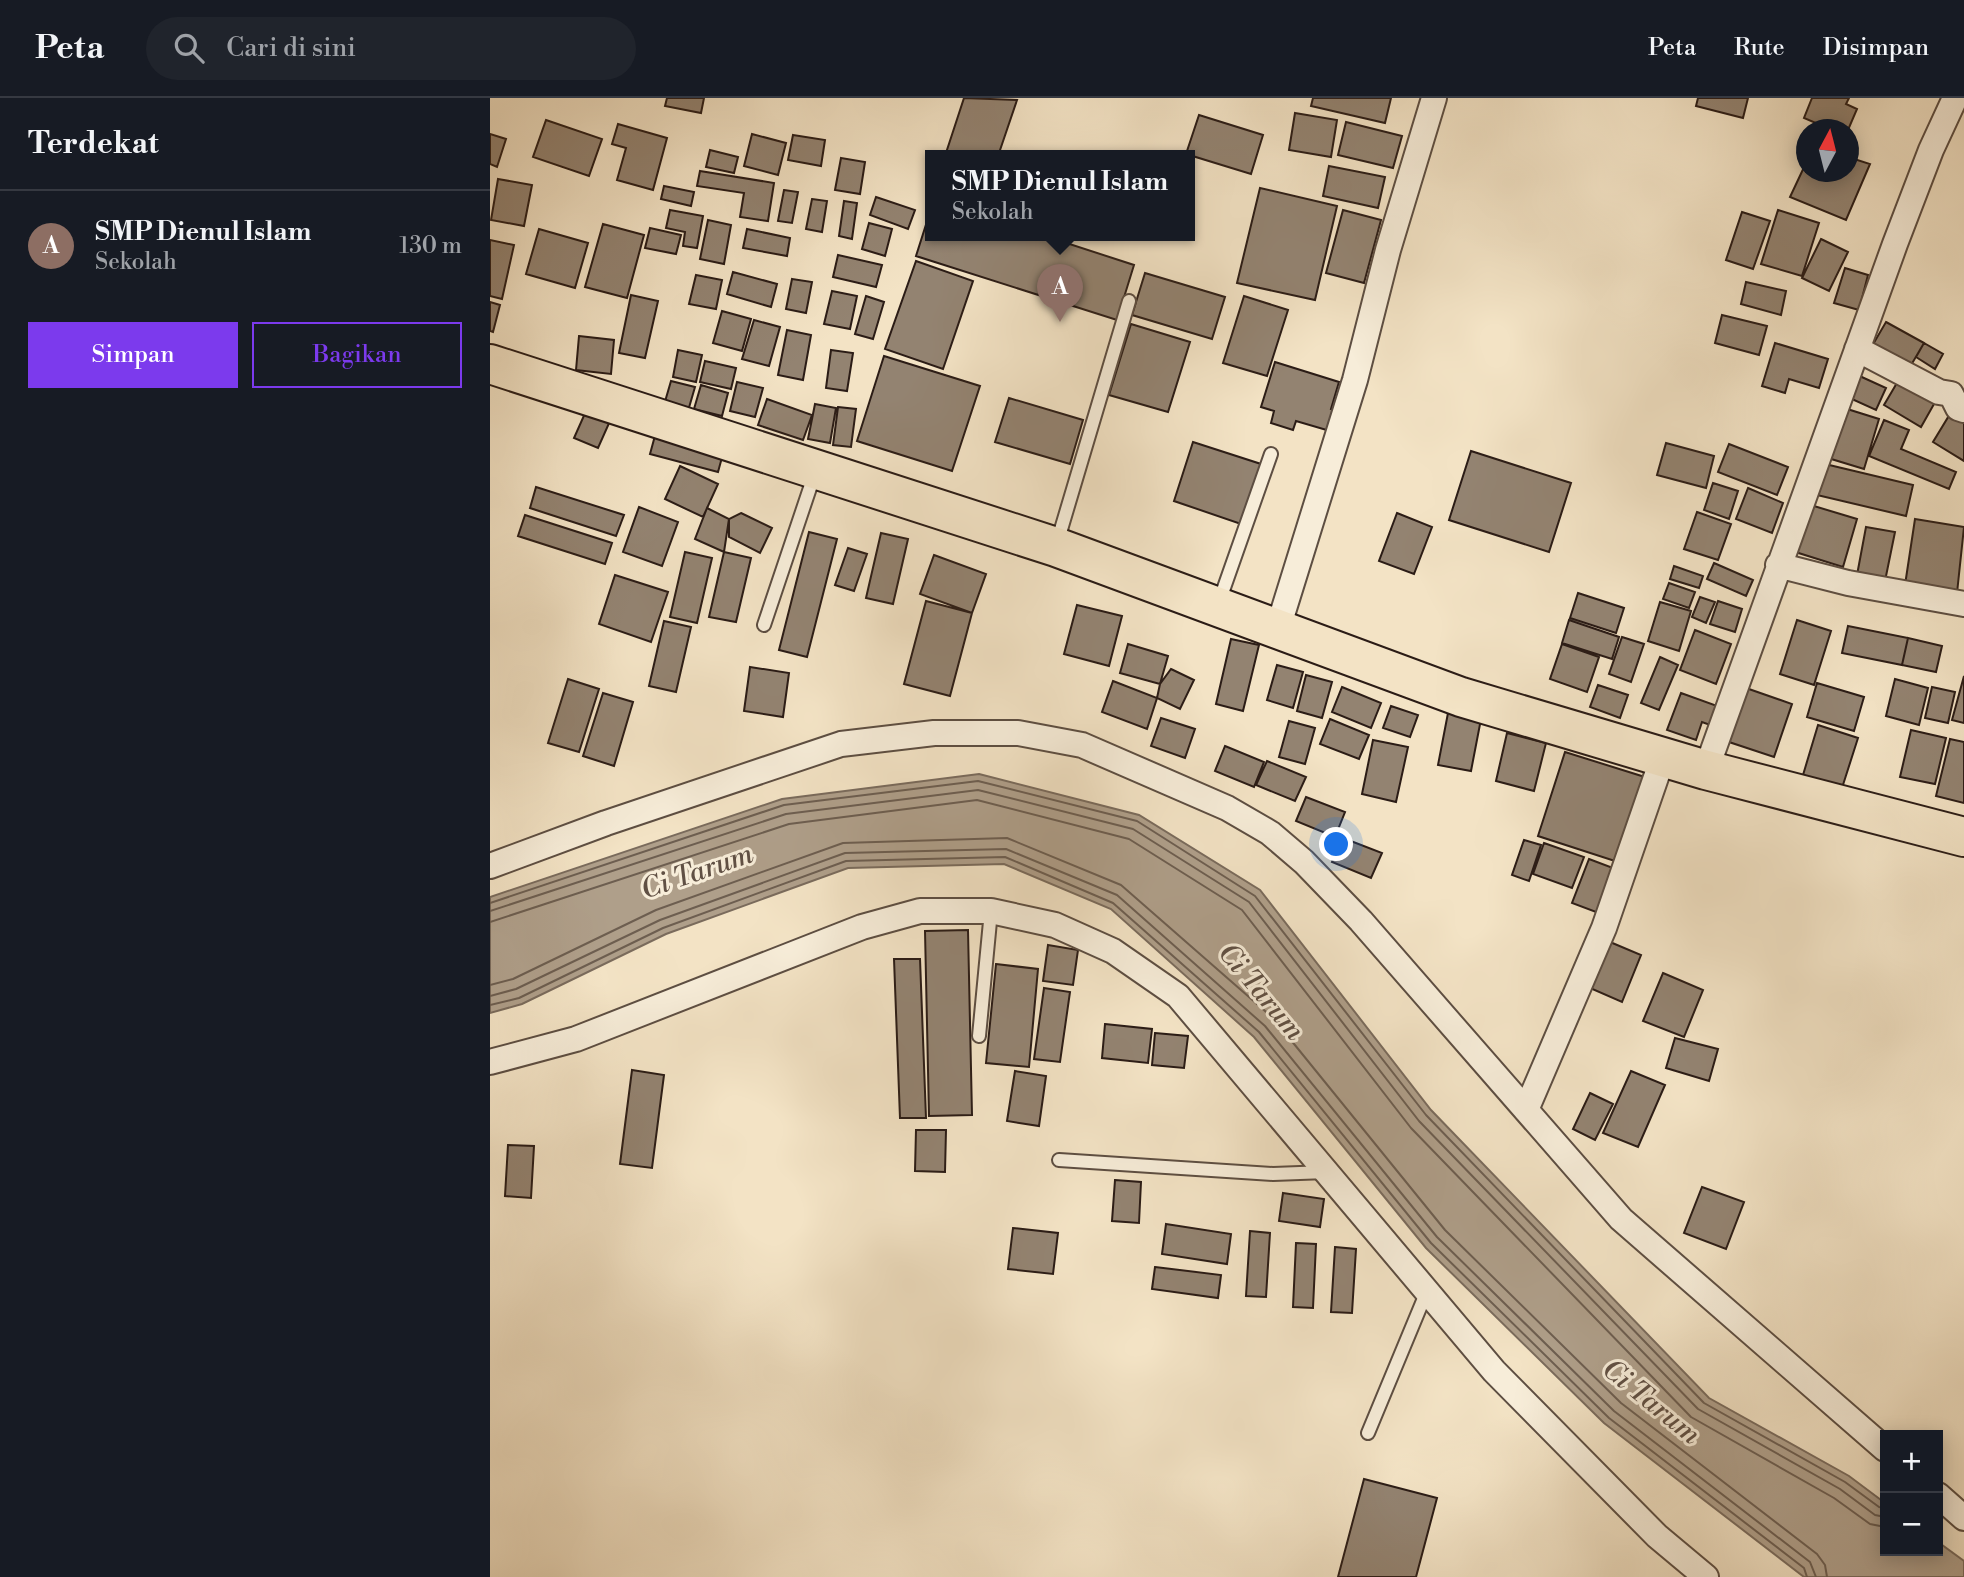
<!DOCTYPE html>
<html lang="id">
<meta charset="utf-8">
<style>
:root{--surface:#171b24;--page:#20242c;--text:#f1f3f6;--muted:#9ea1a6;--line:#363941;--accent:#7c3aed}
body{margin:0;font-family:"Libre Bodoni",serif;background:var(--page);color:var(--text)}
.controls{position:absolute;right:21px;bottom:21px;display:grid;overflow:hidden;border-radius:0px;box-shadow:0 4px 18px #0003}
.controls button{width:63px;height:63px;display:grid;place-items:center;padding:0;border:0;border-bottom:2px solid var(--line);background:var(--surface);color:var(--text);font:35px sans-serif}
.compass{position:absolute;left:1306px;top:21px;width:63px;height:63px;border-radius:50%;background:var(--surface);box-shadow:0 4px 18px #0003;rotate:7deg}
.you{position:absolute;left:847px;top:747px;width:24px;height:24px;margin:-18px;border:5px solid #fff;border-radius:50%;background:#1a73e8;box-shadow:0 0 0 10px #1a73e833}
.badge{display:grid;place-items:center;width:46px;height:46px;border-radius:50%;background:var(--accent);color:#fff;font-size:23px;font-weight:700}
.pin{position:absolute;translate:-50% -58px;filter:drop-shadow(0 2px 4px #0008)}
.pin::after{content:'';position:absolute;top:37px;width:24px;height:21px;background:inherit;clip-path:polygon(0 0,100% 0,50% 100%)}
.popup{position:absolute;left:435px;top:52px;width:270px;height:91px;box-sizing:border-box;display:grid;place-content:center;border-radius:0px;background:var(--surface);filter:drop-shadow(0 2px 5px #0005);font-size:23px;white-space:nowrap;color:var(--muted)}
.popup b{font-size:26px;color:var(--text)}
.popup::after{content:'';position:absolute;left:50%;top:100%;margin-left:-14px;border:14px solid transparent;border-top-color:var(--surface)}
.list{margin:0;padding:0;list-style:none}
h2{display:flex;justify-content:space-between;align-items:center;height:91px;margin:0;padding:0 28px;font-size:30px}
h2 small{font-size:23px;font-weight:400;color:var(--muted)}
.list li{display:grid;grid-template-columns:46px 1fr auto;gap:21px;align-items:center;box-sizing:border-box;height:112px;padding:0 28px;border-top:2px solid var(--line)}
.list b{display:block;font-size:26px;white-space:nowrap}
.list p{margin:0;font-size:23px;white-space:nowrap;color:var(--muted)}
.list em{font-size:23px;font-style:normal;color:var(--muted)}
.actions{display:flex;gap:14px;padding:21px 28px}
.actions a{flex:1;padding:16px 0;border:2px solid var(--accent);border-radius:0px;text-align:center;font-size:24px;color:var(--accent)}
.actions .main{background:var(--accent);color:#fff}
.icon{flex:none;width:38px;height:38px;fill:none;stroke:currentColor;stroke-width:2;stroke-linecap:round;stroke-linejoin:round}
.map{position:relative;flex:none;width:1474px;height:1479px;overflow:hidden}
header{display:flex;align-items:center;gap:42px;box-sizing:border-box;height:98px;padding:0 35px;background:var(--surface);border-bottom:2px solid var(--line)}
header strong{font-size:33px}
nav{display:flex;gap:38px;margin-inline-start:auto;font-size:24px}
.search{width:490px;height:63px;background:var(--page);display:flex;align-items:center;gap:18px;box-sizing:border-box;padding:0 24px;border-radius:38px;color:var(--muted);font-size:26px}
main{display:flex}
aside{flex:1;background:var(--surface)}
.map>svg:first-child{display:block}
.water{fill:#af9f8a;stroke:#7a6b5c;stroke-width:2}
.lines{fill:none;stroke-linecap:round;stroke-linejoin:round}
.shore{stroke:#6d5e50;stroke-width:2}
.building{fill:#938371;stroke:#2b1c16;stroke-width:2}
.lane-casing{stroke:#5d4e42;stroke-width:16}
.street-casing{stroke:#5d4e42;stroke-width:28}
.primary-casing{stroke:#2b1c16;stroke-width:42}
.lane{stroke:#f7edd9;stroke-width:12}
.street{stroke:#f7edd9;stroke-width:24}
.primary{stroke:#f3e3c5;stroke-width:38}
.labels{text-anchor:middle;dominant-baseline:central;stroke-width:6;stroke-linejoin:round;paint-order:stroke}
.water-label{font-size:28px;font-style:italic;fill:#605044;stroke:#f7edd9}
</style>
<header>
<strong>Peta</strong>
<div class="search"><svg class="icon" aria-label="search" viewBox="0 0 24 24"><circle cx="10" cy="10" r="6"/><path d="M15 15l6 6"/></svg>Cari di sini</div>
<nav><a>Peta</a><a>Rute</a><a>Disimpan</a></nav>
</header>
<main>
<aside>
<h2>Terdekat<small></small></h2>
<ul class="list">
<li><span class="badge" style="background:#8d6e63">A</span><div><b>SMP Dienul Islam</b><p>Sekolah</p></div><em>130 m</em></li>
</ul>
<div class="actions"><a class="main">Simpan</a><a>Bagikan</a></div>
</aside>
<div class="map">
<svg width="1474" height="1479" viewBox="0 0 1474 1479">
<rect width="100%" height="100%" fill="#f3e3c5"/>
<filter id="stains"><feTurbulence type="fractalNoise" baseFrequency=".00286" numOctaves="4"/><feColorMatrix values="0 0 0 0 .2 0 0 0 0 .09 0 0 0 0 .02 0 0 0 .5 -.17"/></filter>
<radialGradient id="worn" r=".72"><stop offset=".6" stop-color="#630" stop-opacity="0"/><stop offset="1" stop-color="#630" stop-opacity=".3"/></radialGradient>
<path class="water" d="M489,676L649,717L770,792L941,1012L1219,1300L1359,1378L1395,1405V1453H1448V1444L1474,1463V1479H1314L1114,1325L936,1150L764,939L621,811L514,766L358,770L176,836L32,906L0,915V799L292,701Z"/>
<g class="lines">
<path class="shore" d="M0,805L294,707L488,683L647,723L765,798L936,1017L1214,1305L1355,1384L1389,1409L1395,1410
M0,813L296,716L488,692L643,731L759,804L929,1023L1208,1311L1350,1391L1385,1417L1395,1419
M0,824L299,726L487,702L639,741L752,812L921,1030L1201,1319L1344,1400L1380,1426L1395,1429
M0,887L23,881L166,812L353,745L517,740L631,787L783,920L955,1132L1131,1305L1327,1456L1335,1467L1337,1479
M0,898L26,891L170,822L355,755L516,751L627,797L775,928L947,1139L1124,1313L1320,1464L1326,1479
M0,907L29,900L173,830L356,763L515,759L623,805L769,934L941,1145L1119,1320L1314,1470L1317,1479"/>
</g>
<path class="building" d="M177,0H214L211,15L175,8Z
M474,0L527,2L508,58H455Z
M823,0H901L895,25L821,8Z
M1208,0H1258L1253,20L1206,8Z
M1322,0H1359L1356,6L1367,11L1358,32H1342L1314,20Z
M805,15L847,22L841,59L799,52Z
M709,17L773,37L761,76L696,56Z
M56,22L112,41L99,78L43,59Z
M856,24L912,38L903,70L848,57Z
M128,26L177,40L163,92L127,82L136,50L122,46Z
M0,36L16,41L7,69L0,66Z
M262,36L296,45L288,77L254,68Z
M303,37L335,42L331,68L298,62Z
M220,52L248,59L244,75L216,69Z
M1358,59L1380,66L1356,122L1300,99L1316,65V74H1358Z
M351,60L375,64L370,96L345,92Z
M839,68L895,79L888,110L833,98Z
M210,73L284,85L278,123L250,119L254,95L207,88Z
M8,81L42,87L34,128L1,122Z
M174,88L204,94L201,108L171,101Z
M770,90L847,108L825,202L747,185Z
M294,92L308,94L302,125L288,123Z
M386,99L425,112L418,131L380,117Z
M322,101L337,103L332,134L316,131Z
M354,103L367,105L362,141L349,138Z
M180,112L213,118L207,150L193,148L195,134L176,130Z
M853,112L891,122L874,185L836,175Z
M1288,112L1329,125L1312,178L1271,166Z
M440,114V138H555L644,167L627,222L426,158Z
M1252,114L1280,123L1263,171L1236,162Z
M218,122L241,127L234,166L210,161Z
M379,125L402,131L395,158L372,151Z
M113,126L154,137L137,200L95,189Z
M160,130L191,137L186,156L155,150Z
M49,131L98,145L85,190L36,176Z
M257,131L300,140L297,158L253,150Z
M1331,141L1358,154L1339,193L1312,180Z
M0,142L24,147L12,201L0,198Z
M348,157L392,167L386,189L343,179Z
M426,163L483,183L453,271L395,251Z
M1355,170L1378,177L1369,212L1344,205Z
M243,174L287,186L281,209L237,196Z
M655,175L735,199L722,241L642,217Z
M206,177L232,182L226,211L199,206Z
M302,181L322,184L316,215L296,211Z
M1256,184L1296,193L1291,217L1251,206Z
M342,193L367,198L360,231L334,226Z
M141,197L168,203L155,260L129,255Z
M376,198L394,204L383,241L365,236Z
M754,198L798,212L777,278L733,265Z
M0,204L10,207L3,234L0,233Z
M232,213L261,221L252,253L223,245Z
M1232,217L1277,228L1269,257L1225,245Z
M264,222L290,229L279,268L252,261Z
M1396,224L1434,245L1420,269L1382,248Z
M641,226L700,244L678,314L619,297Z
M297,232L321,237L313,282L288,277Z
M89,238L124,242L121,276L86,272Z
M1285,245L1338,261L1329,290L1299,281L1295,295L1272,288Z
M1434,245L1453,256L1445,271L1426,259Z
M188,252L212,257L206,284L183,279Z
M341,252L363,255L357,293L336,290Z
M394,258L490,288L462,373L367,343Z
M215,263L246,270L241,291L210,284Z
M785,264L849,284L841,311L846,312L840,333L806,323L803,332L781,325L784,313L771,309Z
M1363,275L1396,290L1386,312L1353,297Z
M1411,278L1448,299L1431,329L1394,307Z
M181,283L205,289L198,313L174,307Z
M247,284L273,290L265,319L240,313Z
M211,287L238,295L232,318L204,311Z
M519,300L593,322L580,366L505,344Z
M277,301L322,317L313,342L268,327Z
M325,306L346,310L340,345L318,341Z
M348,309L366,311L361,349L343,347Z
M1354,310L1389,321L1374,371L1338,360Z
M96,313L120,323L108,350L84,340Z
M1460,316L1474,325V363L1443,344Z
M1394,322L1419,332L1411,351L1466,374L1459,391L1379,358Z
M166,334L234,352L228,374L160,356Z
M703,344L771,366L751,426L684,403Z
M1176,345L1224,358L1216,390L1167,377Z
M1239,346L1298,369L1287,397L1228,374Z
M981,353L1081,385L1059,454L959,422Z
M1335,366L1423,387L1416,418L1327,397Z
M190,368L228,386L213,419L175,401Z
M1223,385L1248,393L1239,421L1214,412Z
M46,389L134,417L126,438L40,410Z
M1258,390L1293,405L1282,435L1246,421Z
M1314,405L1367,421L1353,469L1299,452Z
M149,409L188,424L172,468L133,454Z
M217,410L239,421L234,454L205,441Z
M1207,414L1241,426L1228,462L1194,451Z
M251,415L282,430L270,455L239,439V421Z
M907,415L942,429L924,476L889,463Z
M35,417L122,445L115,466L28,438Z
M1425,421L1474,429L1467,495L1415,487Z
M1376,429L1405,434L1395,483L1367,477Z
M319,434L347,441L317,559L289,552Z
M391,435L418,441L403,506L376,500Z
M358,450L377,456L364,493L345,487Z
M195,454L222,460L207,525L180,519Z
M234,454L261,460L246,524L219,519Z
M444,457L496,476L482,515L430,496Z
M1224,465L1263,482L1256,498L1217,481Z
M1184,468L1213,478L1209,490L1180,481Z
M125,477L178,494L161,544L109,526Z
M1179,485L1205,494L1199,510L1173,501Z
M1088,495L1134,510L1126,535L1080,520Z
M1210,499L1225,504L1216,525L1202,519Z
M436,503L482,515L460,598L414,586Z
M1228,503L1252,511L1245,534L1220,526Z
M1170,504L1201,513L1189,553L1158,543Z
M587,507L632,518L619,568L574,556Z
M1079,522L1129,539L1122,561L1072,545Z
M1307,522L1341,533L1324,587L1290,576Z
M174,523L201,529L186,594L159,588Z
M1358,528L1418,540L1412,567L1352,555Z
M1205,532L1241,546L1226,586L1190,572Z
M1132,539L1154,546L1141,584L1119,576Z
M1418,540L1452,548L1446,574L1412,567Z
M741,541L769,547L753,613L726,606Z
M638,546L678,558L670,586L630,575Z
M1072,546L1109,559L1097,594L1060,581Z
M1170,559L1188,567L1169,612L1151,605Z
M787,567L813,574L803,610L777,602Z
M260,569L299,575L293,619L254,613Z
M681,571L704,582L690,611L667,600L670,586Z
M816,577L842,584L832,620L807,613Z
M1474,578V625L1462,622Z
M78,581L109,591L89,654L58,645Z
M1405,581L1438,590L1429,627L1396,618Z
M623,583L667,600L657,631L612,614Z
M1327,585L1374,599L1364,633L1317,619Z
M1108,587L1138,597L1130,620L1100,609Z
M852,589L891,605L881,630L842,614Z
M1442,589L1465,594L1458,625L1435,620Z
M1256,590L1302,606L1284,659L1239,644Z
M113,595L143,604L124,668L93,658Z
M1191,595L1230,609L1223,628L1212,624L1206,642L1177,632Z
M901,608L928,617L920,639L893,630Z
M958,615L991,621L981,673L948,667Z
M671,620L705,631L695,660L661,648Z
M840,621L879,637L869,661L830,646Z
M799,623L825,630L815,666L789,659Z
M1328,627L1368,640L1352,690L1313,677Z
M1421,632L1456,640L1445,686L1410,679Z
M1017,635L1056,645L1044,693L1006,683Z
M1460,641L1474,644V705L1446,698Z
M883,642L918,649L906,704L872,696Z
M735,648L774,664L764,689L725,673Z
M1075,654L1158,680L1131,765L1048,738Z
M777,663L816,679L805,703L766,687Z
M816,699L855,714L845,739L806,723Z
M853,740L892,755L881,780L842,764Z
M1034,742L1051,747L1039,783L1022,777Z
M1054,745L1094,759L1082,790L1043,776Z
M1099,761L1131,773L1114,817L1082,805Z
M478,832L482,1017L439,1018L435,833Z
M1120,844L1151,857L1132,904L1100,890Z
M558,847L588,852L583,887L553,883Z
M404,861H430L436,1020H410Z
M506,866L548,871L539,969L496,965Z
M1173,875L1213,892L1194,939L1153,923Z
M554,890L580,894L570,964L544,961Z
M615,926L662,931L658,965L612,960Z
M665,935L698,938L694,970L662,967Z
M1185,940L1228,951L1219,983L1176,970Z
M142,972L174,977L162,1070L130,1066Z
M525,973L556,978L549,1028L517,1023Z
M1141,973L1175,987L1148,1049L1113,1035Z
M1100,995L1123,1006L1105,1042L1083,1031Z
M426,1032H456L455,1074L425,1073Z
M18,1047L44,1048L41,1100L15,1098Z
M625,1082L651,1084L649,1125L622,1123Z
M1212,1089L1254,1104L1236,1151L1194,1135Z
M793,1095L834,1101L830,1129L789,1123Z
M676,1126L741,1136L737,1166L672,1156Z
M523,1130L568,1135L563,1176L518,1171Z
M760,1133L780,1135L776,1199L756,1198Z
M806,1145L826,1146L823,1210L803,1209Z
M845,1149L866,1151L862,1215L841,1214Z
M665,1169L731,1177L728,1200L662,1191Z
M874,1381L947,1400L926,1479H848Z"/>
<g class="lines">
<g class="lane-casing">
<path id="lane" d="M567,445L639,203
M729,504L781,356
M274,527L325,375
M489,938L501,813
M569,1062L783,1076L837,1074
M878,1335L937,1193"/>
</g>
<g class="street-casing">
<path id="street" d="M1367,251L1449,294L1461,296L1468,310L1474,312
M1288,467L1358,485L1474,506
M788,530L865,282L898,152L944,0
M1216,672L1405,146L1441,52L1465,0
M0,768L116,725L351,646L444,635H528L592,647L737,710L780,735L814,764L871,823L1131,1121L1395,1351
M0,964L86,941L372,829L430,813H501L565,827L623,853L688,898L1004,1273L1167,1438L1216,1479
M1036,1012L1114,830L1173,659
M1448,1397L1474,1420"/>
</g>
<g class="primary-casing">
<path id="primary" d="M0,266L566,449L971,599L1216,672L1474,739"/>
</g>
<use href="#lane" class="lane"/>
<use href="#street" class="street"/>
<use href="#primary" class="primary"/>
</g>
<g class="labels">
<g class="water-label">
<text transform="translate(207 774) rotate(-19)">Ci Tarum</text>
<text transform="translate(771 894) rotate(50)">Ci Tarum</text>
<text transform="translate(1161 1304) rotate(39)">Ci Tarum</text>
</g>
</g>
<rect width="100%" height="100%" filter="url(#stains)"/>
<rect width="100%" height="100%" fill="url(#worn)"/>
</svg>
<div class="controls">
<button>+</button>
<button>−</button>
</div>
<svg class="compass" viewBox="-18 -18 36 36"><path d="M0-13l5 13h-10z" fill="#e53935"/><path d="M0 13l5-13h-10z" fill="#9ea1a6"/></svg>
<div class="you"></div>
<div class="pin badge" style="left:570px;top:224px;background:#8d6e63">A</div>
<div class="popup"><b>SMP Dienul Islam</b>Sekolah</div>
</div>
</main>
